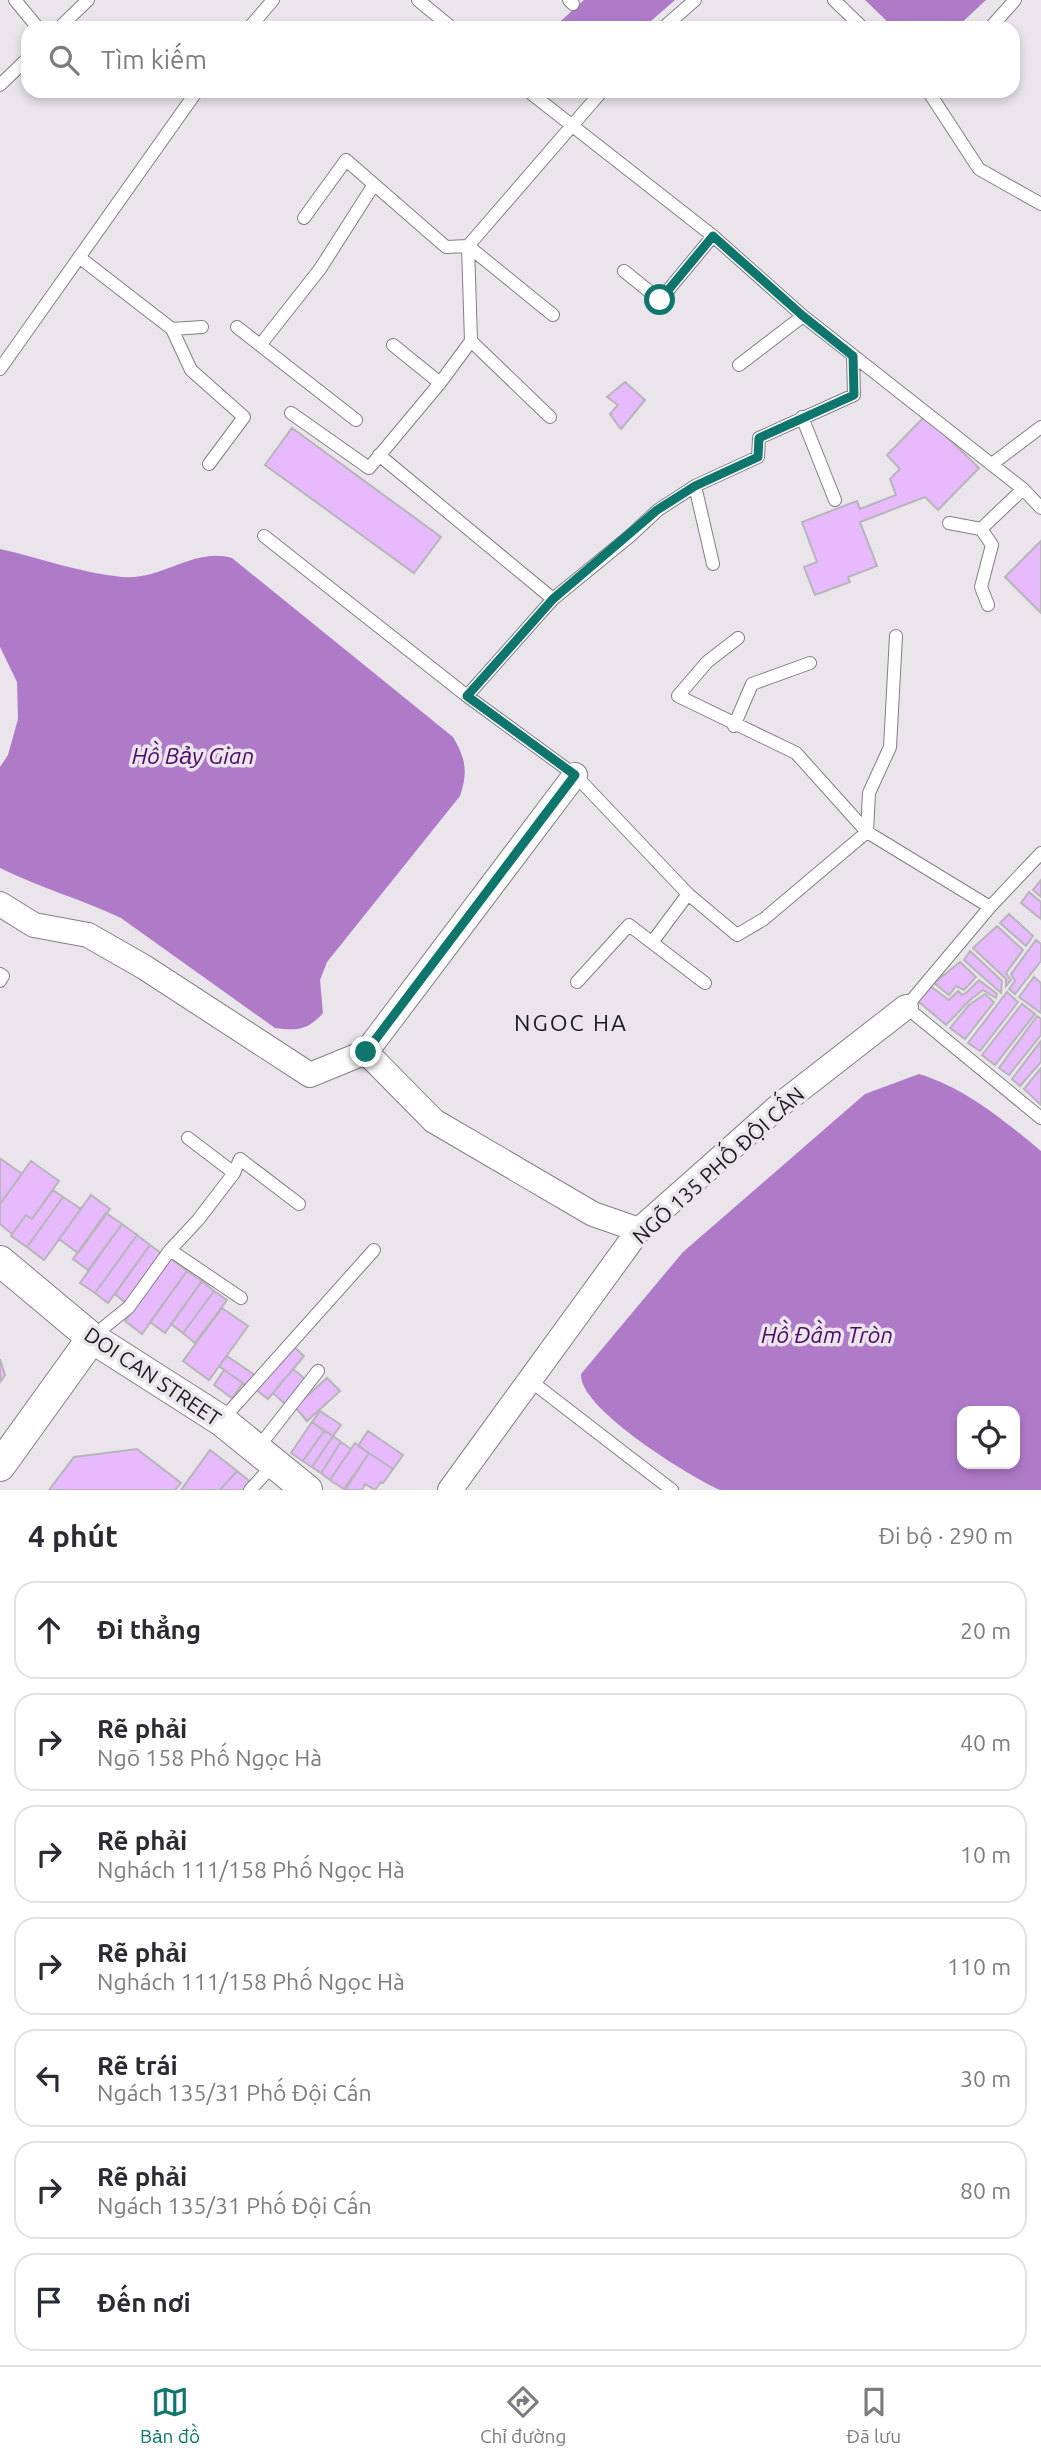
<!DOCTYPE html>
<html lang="vi">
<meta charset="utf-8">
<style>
:root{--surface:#fff;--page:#f7f7f7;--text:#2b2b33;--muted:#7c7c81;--line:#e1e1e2;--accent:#0f766e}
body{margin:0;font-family:Ubuntu,sans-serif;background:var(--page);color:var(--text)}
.controls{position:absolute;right:21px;bottom:21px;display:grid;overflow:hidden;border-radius:14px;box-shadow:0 4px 10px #0003}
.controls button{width:63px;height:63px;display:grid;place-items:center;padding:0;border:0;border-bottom:2px solid var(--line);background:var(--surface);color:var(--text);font:35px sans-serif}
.stop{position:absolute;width:21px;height:21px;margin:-16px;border:5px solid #0f766e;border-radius:50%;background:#fff}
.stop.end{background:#0f766e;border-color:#fff;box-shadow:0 2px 7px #0008}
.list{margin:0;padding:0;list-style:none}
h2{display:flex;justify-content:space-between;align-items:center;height:91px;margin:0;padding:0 28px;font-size:30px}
h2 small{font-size:23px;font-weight:400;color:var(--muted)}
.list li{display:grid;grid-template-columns:46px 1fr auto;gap:21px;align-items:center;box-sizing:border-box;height:98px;margin:0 14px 14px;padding:0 14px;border:2px solid var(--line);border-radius:21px}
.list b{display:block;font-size:26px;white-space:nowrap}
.list p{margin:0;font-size:23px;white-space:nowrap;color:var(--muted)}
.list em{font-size:23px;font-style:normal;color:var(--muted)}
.icon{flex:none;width:38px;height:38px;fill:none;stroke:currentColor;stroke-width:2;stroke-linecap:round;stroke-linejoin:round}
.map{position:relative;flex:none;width:1041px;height:1490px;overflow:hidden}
.search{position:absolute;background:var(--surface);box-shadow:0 4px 10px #0003;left:21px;right:21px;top:21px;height:77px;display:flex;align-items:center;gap:18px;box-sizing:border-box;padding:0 24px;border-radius:21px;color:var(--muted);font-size:26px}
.sheet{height:875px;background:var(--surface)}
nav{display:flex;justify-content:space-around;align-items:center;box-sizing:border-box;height:98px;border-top:2px solid var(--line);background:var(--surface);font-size:19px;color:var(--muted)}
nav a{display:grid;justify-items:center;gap:4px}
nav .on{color:var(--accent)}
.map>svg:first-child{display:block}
.water{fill:#af7ac8;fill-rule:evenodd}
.building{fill:#e6bafc;stroke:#b8b5ba;stroke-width:2}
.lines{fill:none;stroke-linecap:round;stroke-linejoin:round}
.service-casing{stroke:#837f84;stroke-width:14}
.minor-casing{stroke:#837f84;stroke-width:26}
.tertiary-casing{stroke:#837f84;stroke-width:32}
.service{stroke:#fff;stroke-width:12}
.minor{stroke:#fff;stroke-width:24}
.tertiary{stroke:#fff;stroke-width:30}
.route{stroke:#0f766e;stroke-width:9}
.labels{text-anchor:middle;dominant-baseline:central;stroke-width:7;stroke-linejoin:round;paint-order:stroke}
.street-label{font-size:21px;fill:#1a191b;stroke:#e9e5eb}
.water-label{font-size:23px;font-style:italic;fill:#51066b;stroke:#e9e5eb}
.neighbourhood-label{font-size:23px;letter-spacing:2px;fill:#1a191b;stroke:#e9e5eb}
</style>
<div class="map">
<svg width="1041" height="1490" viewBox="0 0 1041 1490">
<rect width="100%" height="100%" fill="#e9e5eb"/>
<path class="water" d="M584,0H675L643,28H553Z
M865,0H986L956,28H894Z
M0,549C39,558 82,573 122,577C161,581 194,547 232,558L453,737C466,759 468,772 460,796L327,962L320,980L323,1013C308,1030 297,1031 275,1028L121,918C81,899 40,888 0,868V767L8,755L18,719L17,682L0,647Z
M919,1074C967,1089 1002,1119 1041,1151V1490H720C690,1477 578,1408 581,1374L683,1252L865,1094ZM1015,1411V1464H962V1411Z"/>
<path class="building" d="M625,382L645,400L621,429L610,414L618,405L607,397Z
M925,416L979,468L938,510L925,497L860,522L877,566L848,577L850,582L815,595L804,567L817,562L802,522L857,501L860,509L896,495L890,479L900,469L887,455Z
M292,428L441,537L414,573L265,465Z
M1041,541V613L1005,577Z
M1041,880V897L1033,890Z
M1029,892L1041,902V919L1021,903Z
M1009,914L1033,936L1026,946L1000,923Z
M997,926L1023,950L1006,973L1011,980L1006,986V979L973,948Z
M1036,940L1041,944V961L1015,994L1009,989L1015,981L1011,974Z
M970,951L1002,981L1001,993L964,960Z
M960,962L976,977L964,990L956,986L949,995L934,983Z
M1034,977L1041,983V1013L1019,997Z
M979,980L997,994L996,998L983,990L970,1000L946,1025L918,1001L930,986L949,1000L958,991L962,995L966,993Z
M1007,992L1018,1002L980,1051L968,1043Z
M985,994L994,1002L965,1039L950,1028L969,1005Z
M1022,1004L1035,1014L995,1065L982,1055Z
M1037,1016L1041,1019V1035L1009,1075L999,1068Z
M1041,1041V1062L1020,1086L1012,1079Z
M1041,1068V1105L1024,1089Z
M1,1159L22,1174L0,1204V1161Z
M31,1161L59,1181L32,1219L26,1215L12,1234L0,1224V1204Z
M53,1190L63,1197L27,1247L11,1236L26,1215L32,1219Z
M91,1195L110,1209L78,1253L59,1239Z
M63,1197L81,1209L44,1260L27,1247Z
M106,1213L122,1224L88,1270L73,1259Z
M122,1224L137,1235L95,1293L80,1283Z
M137,1235L150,1245L108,1303L95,1293Z
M150,1245L162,1254L127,1304L115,1294Z
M170,1258L187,1271L142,1334L125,1321Z
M187,1271L202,1281L165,1333L150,1322Z
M202,1281L214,1291L183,1333L171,1324Z
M214,1291L227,1300L195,1343L183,1333Z
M222,1308L248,1326L209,1380L183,1361Z
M292,1345L304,1356L268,1399L255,1389Z
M227,1356L256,1376L248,1387L219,1366Z
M0,1359L5,1375L0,1382Z
M293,1369L305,1379L285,1404L273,1393Z
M224,1370L243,1383L232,1398L214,1385Z
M327,1378L340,1391L307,1421L295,1407Z
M320,1411L341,1425L333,1436L312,1422Z
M312,1422L324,1431L303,1461L291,1453Z
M324,1431L333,1436L312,1467L303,1461Z
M368,1431L403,1455L393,1469L358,1446Z
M333,1436L341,1442L321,1473L312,1467Z
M341,1442L351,1449L330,1480L321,1473Z
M355,1443L369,1453L344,1489L330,1480Z
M137,1449L181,1483L175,1490H49L74,1457Z
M210,1450L237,1471L220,1490H181Z
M369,1453L393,1469L383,1483L381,1482L375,1490L365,1484L362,1490H345Z
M237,1471L252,1483L245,1490H220Z"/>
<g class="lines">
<g class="service-casing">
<path id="service" d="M15,0L38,28
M418,0L452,28
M569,0L573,4
M834,0L863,28
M59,28L88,0
M249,28L273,0
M663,28L695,0
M990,28L1015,0
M0,85L28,58
M528,91L713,236L803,316L1023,489L1041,508
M930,94L979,169L1041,204
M304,218L346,160L446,247L468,246L553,315
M79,257L172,329L191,370L244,417L209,464
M624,271L660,300L713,236
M237,327L356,420
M172,329L202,327
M471,341L550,417
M261,344L320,269L373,186
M393,345L440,383
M739,365L803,316
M0,369L197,91
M291,413L369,468L440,383L471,341L468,246L602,91
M802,417L835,500
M379,455L553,599
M992,464L1041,427
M695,486L713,564
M949,523L981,529L1023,489
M981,529L992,545L981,587L988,605
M264,536L467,696L575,775L688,894L653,941
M738,638L707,662L678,696L796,753L867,832L990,907
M467,696L553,599L630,536L658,510L695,486L758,457L759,438L854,395L853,356
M734,726L752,684L810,663
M1041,853L990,907L906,1007L1041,1118
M688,894L737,935L764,919L867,832L869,793L890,747L896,636
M0,974L3,976L0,981
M577,982L629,925L705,983
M188,1138L234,1173
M170,1250L241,1298
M92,1337L129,1307L170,1250L198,1220L234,1173L240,1159L299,1204
M532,1382L672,1490
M222,1420L374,1250
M257,1449L318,1371
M250,1490L274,1464"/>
</g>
<g class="minor-casing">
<path id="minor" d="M0,904L34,925L88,935L144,967L310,1075L366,1052L575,775
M366,1052L434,1121L593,1214L639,1230
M450,1490L639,1230L780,1105L906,1007"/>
</g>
<g class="tertiary-casing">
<path id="tertiary" d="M0,1261L92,1338L222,1421L307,1490
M0,1466L92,1338"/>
</g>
<use href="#service" class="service"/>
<use href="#minor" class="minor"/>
<use href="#tertiary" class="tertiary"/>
</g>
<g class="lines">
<path class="route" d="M366,1052L575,775L467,696L553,599L657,510L695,486L758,457L759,438L854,395L853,356L803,316L713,236L660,300"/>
</g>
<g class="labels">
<g class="street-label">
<text transform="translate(718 1165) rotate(-42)">NGÕ 135 PHỐ ĐỘI CẤN</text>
<text transform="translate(153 1376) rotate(34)">DOI CAN STREET</text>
</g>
<g class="water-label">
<text x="193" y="755">Hồ Bảy Gian</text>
<text x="827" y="1334">Hồ Đầm Tròn</text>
</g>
<g class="neighbourhood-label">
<text x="571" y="1022">NGOC HA</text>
</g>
</g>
</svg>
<div class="controls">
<button><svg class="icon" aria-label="locate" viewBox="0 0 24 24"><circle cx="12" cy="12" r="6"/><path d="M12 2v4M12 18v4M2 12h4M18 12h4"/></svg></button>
</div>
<div class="stop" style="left:660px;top:300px"></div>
<div class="stop end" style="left:366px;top:1052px"></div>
<div class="search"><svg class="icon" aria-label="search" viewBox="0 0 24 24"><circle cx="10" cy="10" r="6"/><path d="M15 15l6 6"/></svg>Tìm kiếm</div>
</div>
<section class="sheet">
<h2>4 phút<small>Đi bộ · 290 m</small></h2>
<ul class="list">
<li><svg class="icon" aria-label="ahead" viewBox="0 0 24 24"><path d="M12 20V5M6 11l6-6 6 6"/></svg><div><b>Đi thẳng</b></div><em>20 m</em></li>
<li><svg class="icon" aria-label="right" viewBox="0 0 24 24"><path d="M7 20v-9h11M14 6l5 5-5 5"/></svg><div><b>Rẽ phải</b><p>Ngõ 158 Phố Ngọc Hà</p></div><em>40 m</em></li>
<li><svg class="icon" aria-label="right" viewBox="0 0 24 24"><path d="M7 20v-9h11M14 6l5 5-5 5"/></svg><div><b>Rẽ phải</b><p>Nghách 111/158 Phố Ngọc Hà</p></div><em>10 m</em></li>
<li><svg class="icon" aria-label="right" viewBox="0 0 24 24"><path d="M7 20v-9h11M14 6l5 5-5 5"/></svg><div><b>Rẽ phải</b><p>Nghách 111/158 Phố Ngọc Hà</p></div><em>110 m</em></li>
<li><svg class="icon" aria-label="left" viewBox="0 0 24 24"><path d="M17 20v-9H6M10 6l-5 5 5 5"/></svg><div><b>Rẽ trái</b><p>Ngách 135/31 Phố Đội Cấn</p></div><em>30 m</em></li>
<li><svg class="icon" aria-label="right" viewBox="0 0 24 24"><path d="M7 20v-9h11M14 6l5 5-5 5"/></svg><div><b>Rẽ phải</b><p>Ngách 135/31 Phố Đội Cấn</p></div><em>80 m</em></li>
<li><svg class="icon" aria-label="arrive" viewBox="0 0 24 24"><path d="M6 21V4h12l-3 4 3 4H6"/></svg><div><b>Đến nơi</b></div></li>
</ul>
</section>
<nav>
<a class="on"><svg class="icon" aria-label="map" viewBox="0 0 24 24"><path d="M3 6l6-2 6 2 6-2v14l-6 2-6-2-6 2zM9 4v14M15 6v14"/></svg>Bản đồ</a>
<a><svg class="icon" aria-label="directions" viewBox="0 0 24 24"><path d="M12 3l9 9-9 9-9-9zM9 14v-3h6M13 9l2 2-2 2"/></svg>Chỉ đường</a>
<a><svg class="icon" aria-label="saved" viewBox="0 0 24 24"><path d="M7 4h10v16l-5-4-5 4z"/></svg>Đã lưu</a>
</nav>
